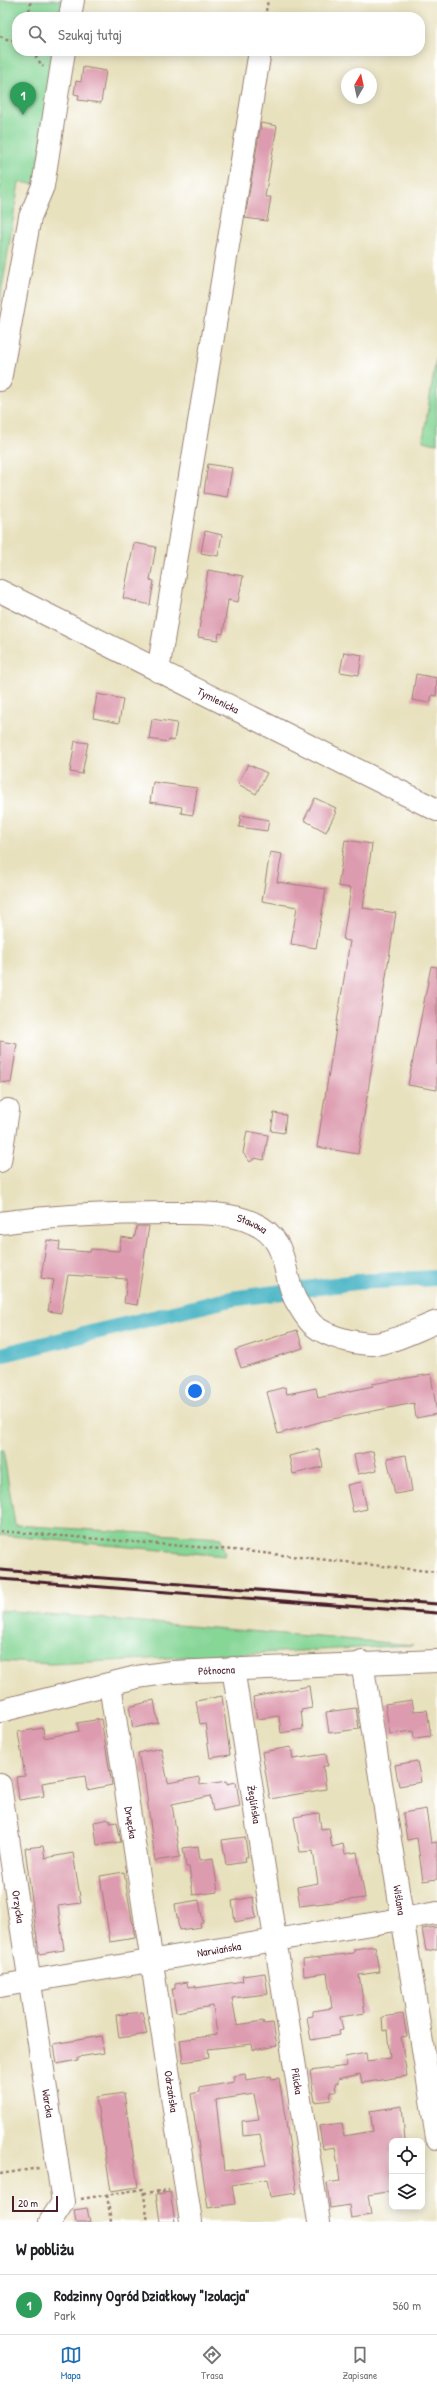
<!DOCTYPE html>
<html lang="pl">
<meta charset="utf-8">
<style>
:root{--surface:#fff;--page:#f6f6f6;--text:#202124;--muted:#757577;--line:#e0e0e0;--accent:#1f6fb2}
body{margin:0;font-family:"Patrick Hand",sans-serif;background:var(--page);color:var(--text)}
.controls{position:absolute;right:12px;bottom:12px;display:grid;overflow:hidden;border-radius:8px;box-shadow:0 2px 10px #0003}
.controls button{width:36px;height:36px;display:grid;place-items:center;padding:0;border:0;border-bottom:1px solid var(--line);background:var(--surface);color:var(--text);font:20px sans-serif}
.compass{position:absolute;left:341px;top:68px;width:36px;height:36px;border-radius:50%;background:var(--surface);box-shadow:0 2px 10px #0003;rotate:9deg}
.scale{position:absolute;left:12px;bottom:10px;width:46px;box-sizing:border-box;padding-left:4px;border:2px solid #4a1f2b;border-top:0;font-size:11px;line-height:14px;white-space:nowrap;color:#4a1f2b;-webkit-text-stroke:3px #fff;paint-order:stroke}
.you{position:absolute;left:195px;top:1391px;width:14px;height:14px;margin:-10px;border:3px solid #fff;border-radius:50%;background:#1a73e8;box-shadow:0 0 0 6px #1a73e833}
.badge{display:grid;place-items:center;width:26px;height:26px;border-radius:50%;background:var(--accent);color:#fff;font-size:13px;font-weight:700}
.pin{position:absolute;translate:-50% -33px;filter:drop-shadow(0 1px 2px #0008)}
.pin::after{content:'';position:absolute;top:21px;width:14px;height:12px;background:inherit;clip-path:polygon(0 0,100% 0,50% 100%)}
.list{margin:0;padding:0;list-style:none}
h2{display:flex;justify-content:space-between;align-items:center;height:52px;margin:0;padding:0 16px;font-size:17px}
h2 small{font-size:13px;font-weight:400;color:var(--muted)}
.list li{display:grid;grid-template-columns:26px 1fr auto;gap:12px;align-items:center;box-sizing:border-box;height:60px;padding:0 16px;border-top:1px solid var(--line)}
.list b{display:block;font-size:15px;white-space:nowrap}
.list p{margin:0;font-size:13px;white-space:nowrap;color:var(--muted)}
.list em{font-size:13px;font-style:normal;color:var(--muted)}
.icon{flex:none;width:22px;height:22px;fill:none;stroke:currentColor;stroke-width:2;stroke-linecap:round;stroke-linejoin:round}
.map{position:relative;flex:none;width:437px;height:2222px;overflow:hidden}
.search{position:absolute;background:var(--surface);box-shadow:0 2px 10px #0003;left:12px;right:12px;top:12px;height:44px;display:flex;align-items:center;gap:10px;box-sizing:border-box;padding:0 14px;border-radius:16px;color:var(--muted);font-size:15px}
.sheet{height:112px;background:var(--surface)}
nav{display:flex;justify-content:space-around;align-items:center;box-sizing:border-box;height:56px;border-top:1px solid var(--line);background:var(--surface);font-size:11px;color:var(--muted)}
nav a{display:grid;justify-items:center;gap:2px}
nav .on{color:var(--accent)}
.map>svg:first-child{display:block}
.green{fill:#86d696;stroke:#687a60}
.lines{fill:none;stroke-linecap:round;stroke-linejoin:round}
.canal{stroke:#47b4c4;stroke-width:16}
.building{fill:#dd9baf;fill-rule:evenodd}
.minor-casing{stroke:#998074;stroke-width:24}
.path{stroke:#998074;stroke-width:2.5;stroke-dasharray:3 3;stroke-linecap:butt}
.minor{stroke:#fff;stroke-width:22}
.rail{stroke:#4a1f2b;stroke-width:3}
.labels{text-anchor:middle;dominant-baseline:central;stroke-width:3.5;stroke-linejoin:round;paint-order:stroke}
.street-label{font-size:11px;fill:#4a1f2b;stroke:#fff}
</style>
<div class="map">
<svg width="437" height="2222" viewBox="0 0 437 2222">
<rect width="100%" height="100%" fill="#fff"/>
<filter id="ink" filterUnits="userSpaceOnUse"><feTurbulence type="fractalNoise" baseFrequency=".025" numOctaves="2"/><feDisplacementMap in="SourceGraphic" scale="8" xChannelSelector="R" yChannelSelector="G"/><feConvolveMatrix kernelMatrix="1 2 1 2 8 2 1 2 1" color-interpolation-filters="sRGB"/></filter>
<filter id="wash" filterUnits="userSpaceOnUse"><feTurbulence type="fractalNoise" baseFrequency=".012" numOctaves="4" result="noise"/><feDisplacementMap in="SourceGraphic" scale="16" xChannelSelector="R" yChannelSelector="G"/><feGaussianBlur stdDeviation="0.9" result="paint"/><feColorMatrix in="noise" values="0 0 0 0 0 0 0 0 0 0 0 0 0 0 0 0 0 1.4 0 .05"/><feComposite in="paint" operator="in"/></filter>
<g filter="url(#wash)">
<rect width="100%" height="100%" fill="#e8e1be"/>
<path class="green" d="M0,0H65L62,17H17V51H57L35,184L19,182L0,302Z
M437,353V444L423,441Z
M0,1450H3L15,1525L221,1538L225,1556L0,1535Z
M0,1610L413,1645L51,1664L0,1661Z"/>
<g class="lines">
<path class="canal" d="M0,1355L231,1299L356,1282L437,1278"/>
</g>
<g id="blocks">
<path class="building" d="M83,67L106,71L101,103L78,100L79,95L74,94L76,81L81,82Z
M261,123L277,126L265,197H271L267,221L245,218Z
M208,464L232,468L227,497L204,493Z
M205,531L222,535L218,556L201,553Z
M134,543L156,547L150,580L154,581L150,605L123,598Z
M208,570L243,576L238,602L228,600L223,634L219,633L218,640L198,637Z
M344,652L362,655L359,675L340,672Z
M416,674L437,678L436,696L432,695L430,703L412,700Z
M97,694L123,699L119,723L93,718Z
M152,719L177,723L174,741L169,740L168,742L149,739Z
M75,741L88,743L82,774L70,772Z
M248,764L267,773L256,794L238,784Z
M153,782L197,788L193,815L181,813L182,807L150,802Z
M315,798L336,808L334,811L336,812L326,832L304,820Z
M241,815L269,820L267,831L239,827Z
M345,840L372,844L363,908L396,913L358,1154L317,1147L350,941L343,940L351,888L338,886Z
M270,852L282,854L277,882L326,889L316,948L291,944L297,907L262,901Z
M431,966L437,967V1090L408,1085Z
M0,1041L17,1044L11,1083L0,1082Z
M274,1113L286,1115L284,1133L271,1131Z
M247,1131L268,1135L264,1160L255,1158L250,1162L243,1153Z
M137,1226H149L137,1305L124,1303L127,1279L68,1275L61,1313L48,1311L54,1280L41,1278L47,1240L60,1242L59,1250L90,1252L91,1249L119,1251L121,1237L134,1239Z
M297,1330L303,1348L241,1368L235,1350Z
M431,1374L437,1414L416,1418L414,1403L323,1421L278,1434L267,1392L285,1387L287,1394L316,1388L318,1398L373,1386L372,1384Z
M319,1449L323,1467L293,1474L289,1456Z
M373,1451L377,1470L358,1474L354,1455Z
M406,1455L412,1491L395,1494L387,1458Z
M361,1482L367,1509L353,1512L347,1485Z
M309,1686L312,1708L301,1710L303,1729L281,1733L279,1716L257,1719L253,1697Z
M222,1696L230,1755L210,1758L205,1723L200,1724L196,1701Z
M154,1700L158,1723L133,1728L129,1707Z
M412,1700L414,1711L427,1710L431,1736L414,1738L413,1731L390,1734L385,1704Z
M356,1708L359,1729L329,1733L326,1712Z
M101,1719L112,1785L87,1790L85,1776L42,1783L44,1796L19,1800L16,1777L25,1776L18,1732L43,1728L44,1738L79,1731L77,1723Z
M291,1747L293,1759L326,1754L328,1766H323L326,1789L270,1799L262,1752Z
M161,1748L168,1783L199,1777L200,1785L227,1781V1784L236,1782L240,1806L213,1811L210,1796L172,1804L180,1857L155,1861L144,1774H142L138,1753Z
M417,1761L421,1782L399,1786L395,1765Z
M426,1809L431,1843L437,1842V1879L423,1881L417,1838L407,1840L403,1813Z
M319,1813L321,1829L329,1828L332,1847L343,1844L345,1854L357,1852L365,1898L300,1906L297,1887L318,1883L313,1851L300,1852L294,1817Z
M110,1819V1823L117,1822L121,1842L97,1845L94,1822Z
M245,1837L248,1857H245L246,1862L226,1865L222,1840Z
M43,1846L45,1858L73,1853L81,1903L58,1906L64,1950L39,1954L25,1848Z
M198,1846L200,1860L213,1858L218,1892L193,1895L189,1867H186L183,1848Z
M124,1872L135,1938L110,1942L100,1876Z
M253,1897L256,1918L235,1922L232,1901Z
M199,1900L203,1922L200,1923L201,1927L179,1930L175,1904Z
M437,1927V1949L426,1951L422,1929Z
M375,1946L379,1972L359,1975L365,2013L340,2017L343,2030L339,2031L340,2035L311,2040L307,2017L313,2016V2011L332,2008L327,1973L304,1976L303,1959L354,1953V1949Z
M265,1973L268,1994L232,1998L237,2025L263,2021L264,2024L273,2023L277,2046L253,2050L252,2044L208,2049L209,2058L183,2062L180,2040L217,2035L213,2006L176,2012L172,1989H175V1984L187,1982L188,1987L196,1986V1988L243,1981L242,1976Z
M142,2012L147,2034L119,2038L116,2015Z
M403,2014L407,2036L401,2037L407,2076L362,2083L360,2074L338,2079V2083H335L336,2092H330L331,2100L315,2102L310,2071L347,2066L345,2057L366,2053L367,2061L390,2058L387,2030L383,2031L382,2017Z
M101,2036L104,2053L78,2057V2060L57,2064L54,2044Z
M245,2074L246,2080L271,2076L272,2079L279,2078L297,2193L270,2197L267,2179L232,2185L235,2204L208,2208L191,2094L199,2092V2088L234,2082L233,2076ZM254,2094L259,2119L242,2121L243,2136L260,2134L266,2165L224,2171L216,2100Z
M124,2093L138,2187L111,2191L96,2097Z
M402,2106L405,2141H392V2151H390L392,2191L368,2195L371,2215L351,2218L349,2205L330,2208L327,2183L340,2181L335,2147L323,2149L319,2126L342,2123L344,2136L373,2131L370,2111Z
M170,2192L175,2222H160L156,2194Z
M87,2208L90,2222H76L74,2210Z"/>
</g>
</g>
<g filter="url(#ink)">
<use href="#blocks" fill-opacity="0" stroke="#998074" stroke-width="1"/>
<g class="lines">
<g class="minor-casing">
<g id="minor">
<path d="M70,17L73,0"/>
<path d="M0,380L30,217L43,186L64,51"/>
<path id="s1" d="M0,591L437,810"/>
<path d="M158,671L260,51"/>
<path d="M0,1161L8,1110"/>
<path id="s2" d="M0,1223C57,1215 114,1213 172,1213C197,1213 230,1212 253,1223C289,1239 281,1269 295,1299C299,1306 306,1318 312,1324C327,1338 367,1348 386,1342C404,1337 421,1328 437,1322"/>
<path id="s3" d="M362,1662L437,2138"/>
<path id="s4" d="M233,1668L319,2222"/>
<path id="s5" d="M110,1684L191,2222"/>
<path id="s6" d="M0,1711L137,1677L172,1672L437,1661"/>
<path id="s7" d="M0,1785L63,2202L50,2222"/>
<path id="s8" d="M0,1986L437,1913"/>
</g>
</g>
<path class="path" d="M28,17L31,0
M265,17L268,0
M0,36L9,40H17
M32,51L43,67
M0,1531L245,1551L437,1572
M0,2174L39,2168
M144,2193L169,2190
M107,2195L111,2222
M81,2199L143,2189L148,2222"/>
<use href="#minor" class="minor"/>
<path class="rail" d="M0,1570L437,1604
M0,1579L437,1613"/>
</g>
</g>
<g class="labels">
<g class="street-label">
<text stroke="none"><textPath href="#s1" startOffset="244">Tymienicka</textPath></text>
<text stroke="none"><textPath href="#s2" startOffset="254">Stawowa</textPath></text>
<text stroke="none"><textPath href="#s6" startOffset="221">Północna</textPath></text>
<text stroke="none"><textPath href="#s4" startOffset="138">Żeglińska</textPath></text>
<text stroke="none"><textPath href="#s5" startOffset="140">Drwęcka</textPath></text>
<text stroke="none"><textPath href="#s3" startOffset="241">Wiślana</textPath></text>
<text stroke="none"><textPath href="#s7" startOffset="123">Orzycka</textPath></text>
<text stroke="none"><textPath href="#s8" startOffset="222">Narwiańska</textPath></text>
<text stroke="none"><textPath href="#s4" startOffset="418">Pilicka</textPath></text>
<text stroke="none"><textPath href="#s5" startOffset="412">Odrzańska</textPath></text>
<text stroke="none"><textPath href="#s7" startOffset="322">Warcka</textPath></text>
</g>
</g>
</svg>
<div class="controls">
<button><svg class="icon" aria-label="locate" viewBox="0 0 24 24"><circle cx="12" cy="12" r="6"/><path d="M12 2v4M12 18v4M2 12h4M18 12h4"/></svg></button>
<button><svg class="icon" aria-label="layers" viewBox="0 0 24 24"><path d="M12 4l9 5-9 5-9-5zM3 14l9 5 9-5"/></svg></button>
</div>
<svg class="compass" viewBox="-18 -18 36 36"><path d="M0-13l5 13h-10z" fill="#e53935"/><path d="M0 13l5-13h-10z" fill="#757577"/></svg>
<div class="scale">20 m</div>
<div class="you"></div>
<div class="pin badge" style="left:23px;top:115px;background:#2e9e5b">1</div>
<div class="search"><svg class="icon" aria-label="search" viewBox="0 0 24 24"><circle cx="10" cy="10" r="6"/><path d="M15 15l6 6"/></svg>Szukaj tutaj</div>
</div>
<section class="sheet">
<h2>W pobliżu<small></small></h2>
<ul class="list">
<li><span class="badge" style="background:#2e9e5b">1</span><div><b>Rodzinny Ogród Działkowy &quot;Izolacja&quot;</b><p>Park</p></div><em>560 m</em></li>
</ul>
</section>
<nav>
<a class="on"><svg class="icon" aria-label="map" viewBox="0 0 24 24"><path d="M3 6l6-2 6 2 6-2v14l-6 2-6-2-6 2zM9 4v14M15 6v14"/></svg>Mapa</a>
<a><svg class="icon" aria-label="directions" viewBox="0 0 24 24"><path d="M12 3l9 9-9 9-9-9zM9 14v-3h6M13 9l2 2-2 2"/></svg>Trasa</a>
<a><svg class="icon" aria-label="saved" viewBox="0 0 24 24"><path d="M7 4h10v16l-5-4-5 4z"/></svg>Zapisane</a>
</nav>
